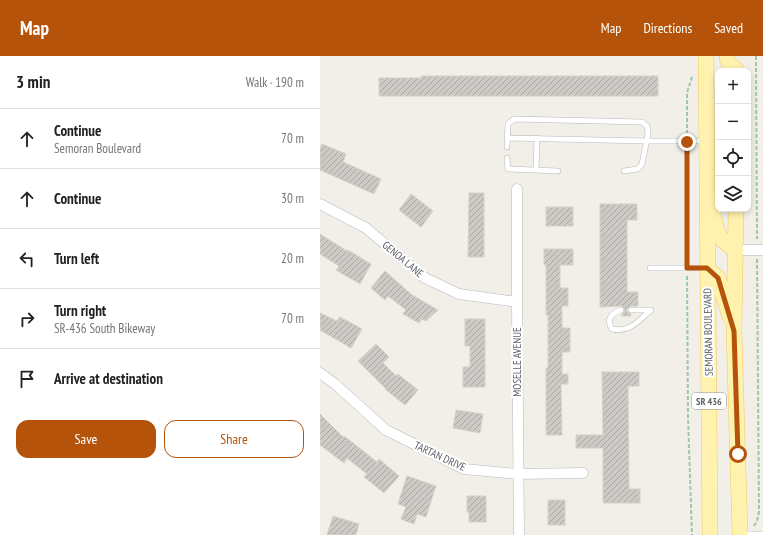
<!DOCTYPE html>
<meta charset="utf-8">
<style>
:root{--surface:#fff;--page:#f6f6f6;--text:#222;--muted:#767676;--line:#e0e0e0;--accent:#b45309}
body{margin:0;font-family:"PT Sans Narrow",sans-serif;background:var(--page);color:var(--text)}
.controls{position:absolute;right:12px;top:12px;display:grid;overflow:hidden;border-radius:8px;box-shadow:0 2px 6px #0003}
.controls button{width:36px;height:36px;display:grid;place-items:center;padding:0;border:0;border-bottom:1px solid var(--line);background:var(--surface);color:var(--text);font:20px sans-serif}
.stop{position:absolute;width:12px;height:12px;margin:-9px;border:3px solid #b45309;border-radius:50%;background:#fff}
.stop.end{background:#b45309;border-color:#fff;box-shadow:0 1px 4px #0008}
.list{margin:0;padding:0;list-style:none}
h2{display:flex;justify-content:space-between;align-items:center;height:52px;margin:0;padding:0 16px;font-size:17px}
h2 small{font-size:13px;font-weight:400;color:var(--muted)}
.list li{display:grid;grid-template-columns:26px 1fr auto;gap:12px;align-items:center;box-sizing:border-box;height:60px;padding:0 16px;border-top:1px solid var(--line)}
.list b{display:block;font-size:15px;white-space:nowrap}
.list p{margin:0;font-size:13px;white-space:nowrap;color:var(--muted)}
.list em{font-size:13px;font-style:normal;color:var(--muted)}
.actions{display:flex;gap:8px;padding:12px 16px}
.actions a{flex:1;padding:9px 0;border:1px solid var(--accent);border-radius:12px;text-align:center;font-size:14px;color:var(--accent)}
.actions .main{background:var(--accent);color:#fff}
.icon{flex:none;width:22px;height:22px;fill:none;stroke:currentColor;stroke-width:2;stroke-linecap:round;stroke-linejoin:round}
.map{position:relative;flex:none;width:443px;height:479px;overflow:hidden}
header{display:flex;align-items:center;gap:24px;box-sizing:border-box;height:56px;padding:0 20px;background:var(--accent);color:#fff}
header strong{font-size:19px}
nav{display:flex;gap:22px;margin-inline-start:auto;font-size:14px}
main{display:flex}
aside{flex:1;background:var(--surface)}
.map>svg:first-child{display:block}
.building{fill:url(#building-hatch);stroke:#d6d1c6}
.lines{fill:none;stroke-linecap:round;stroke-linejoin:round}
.service-casing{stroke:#b5b8bc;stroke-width:6}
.minor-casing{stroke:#b5b8bc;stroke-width:11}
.primary-casing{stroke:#f2c960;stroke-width:16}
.path{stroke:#9cc7a9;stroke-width:2;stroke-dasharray:4 2;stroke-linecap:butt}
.service{stroke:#fff;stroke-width:5}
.minor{stroke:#fff;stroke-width:10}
.primary{stroke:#fff2af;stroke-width:15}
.route{stroke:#b45309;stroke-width:5}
.labels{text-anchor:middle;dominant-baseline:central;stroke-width:4;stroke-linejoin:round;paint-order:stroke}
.shield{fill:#fff;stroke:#8f9295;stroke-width:1}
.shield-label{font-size:10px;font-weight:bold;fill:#5f6368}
.street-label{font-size:11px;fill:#5f6368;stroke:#fff}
</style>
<header>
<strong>Map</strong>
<nav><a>Map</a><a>Directions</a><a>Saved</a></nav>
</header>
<main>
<aside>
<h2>3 min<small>Walk · 190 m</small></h2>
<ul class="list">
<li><svg class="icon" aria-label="ahead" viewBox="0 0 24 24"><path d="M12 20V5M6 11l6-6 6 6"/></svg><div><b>Continue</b><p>Semoran Boulevard</p></div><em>70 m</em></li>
<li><svg class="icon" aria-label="ahead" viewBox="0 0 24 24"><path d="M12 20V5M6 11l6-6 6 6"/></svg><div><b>Continue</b></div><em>30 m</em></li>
<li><svg class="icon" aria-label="left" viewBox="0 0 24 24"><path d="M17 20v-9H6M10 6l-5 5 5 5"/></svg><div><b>Turn left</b></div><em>20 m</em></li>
<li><svg class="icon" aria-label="right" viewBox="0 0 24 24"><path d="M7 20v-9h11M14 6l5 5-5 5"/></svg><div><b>Turn right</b><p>SR-436 South Bikeway</p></div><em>70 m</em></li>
<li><svg class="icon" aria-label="arrive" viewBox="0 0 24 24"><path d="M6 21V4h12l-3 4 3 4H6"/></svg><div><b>Arrive at destination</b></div></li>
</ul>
<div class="actions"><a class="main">Save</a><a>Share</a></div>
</aside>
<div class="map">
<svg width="443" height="479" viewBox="0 0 443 479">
<defs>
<pattern id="building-hatch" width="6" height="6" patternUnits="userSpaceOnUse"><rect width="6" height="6" fill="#cccac5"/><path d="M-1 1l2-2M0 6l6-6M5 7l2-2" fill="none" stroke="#a9a8a4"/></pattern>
</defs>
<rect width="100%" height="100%" fill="#f1efe8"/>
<path class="building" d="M101,20H338V40H59V22H101Z
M2,88L26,98L23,106L61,123L54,138L0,114V93Z
M149,137H164V201H148Z
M91,138L113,155L101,171L79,154Z
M280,148H317V164H307V236H318V250H311L307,252V256L311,258V260H301L305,254L302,250L280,251Z
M226,151H253V170H226Z
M0,178L27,195L28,194L51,208L40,228L16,214L19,210L0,198Z
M224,193H253V209H240V232H248V250H242V272H250V296H242V318H248V328H241L242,379H226V312H228V259H226V209H224Z
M65,215L92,239L118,254L106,265L102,263L99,267L83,258L86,254L68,240L65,244L51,232Z
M0,257L17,265L20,261L42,273L31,292L0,274Z
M145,263H165V331H143V311H150V290H145Z
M56,288L69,301L63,307L76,320L78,318L98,334L85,349L65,333H66L38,305Z
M282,316H319V330H308L309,433H320V447H283V392H256V379H283Z
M136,354L163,358L160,377L133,372Z
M0,358L23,381L24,380L57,406L59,403L79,420L64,437L44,421L47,418L27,402L24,407L0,389Z
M87,420L116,430L106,461L97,458L94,468L81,463L86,451L78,448Z
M147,440H166V466H149V456H147Z
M228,444H245V469H228Z
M13,460L39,468L36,479H7Z"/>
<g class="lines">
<g class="service-casing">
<path id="service" d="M187,82L327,85H385
M187,91L188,68L194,63L322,66L327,70L328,78L322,108L318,113L304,115
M187,102L188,113L238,115
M216,114L217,82
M330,212H385
M301,254C291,257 286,264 292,273C310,277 318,265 331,254H311
M421,478H443"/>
</g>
<g class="minor-casing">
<path id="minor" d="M197,133V246L199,479
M0,148L46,172L105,222L139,238L197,246
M416,194H443
M0,317L15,328L66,374L144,413L198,418L263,417"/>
</g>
<g class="primary-casing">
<path id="primary" d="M386,0L390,479
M407,0C407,7 410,9 416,13
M416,153L414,275L420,479
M393,155C396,176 397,183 416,194
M387,212L398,222L410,261"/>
</g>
<path class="path" d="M436,0L437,183
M367,78V37L372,21
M367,204V92
M367,220L368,361L372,479
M434,470L437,465L439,456L437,203"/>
<use href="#service" class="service"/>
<use href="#minor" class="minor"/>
<use href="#primary" class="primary"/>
</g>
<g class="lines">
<path class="route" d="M367,86V212H387L398,222L414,275L418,398"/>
</g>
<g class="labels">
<rect class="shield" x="372" y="337" width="34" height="16" rx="3"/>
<g class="shield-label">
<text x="389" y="345">SR 436</text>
</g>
<g class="street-label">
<text transform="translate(83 203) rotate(40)">GENOA LANE</text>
<text transform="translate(388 276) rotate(-91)">SEMORAN BOULEVARD</text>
<text transform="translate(197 306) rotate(-90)">MOSELLE AVENUE</text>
<text transform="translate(120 400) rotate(25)">TARTAN DRIVE</text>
</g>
</g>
</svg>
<div class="controls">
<button>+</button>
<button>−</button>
<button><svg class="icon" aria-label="locate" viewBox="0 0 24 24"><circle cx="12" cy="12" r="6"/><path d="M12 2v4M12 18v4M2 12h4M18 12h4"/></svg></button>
<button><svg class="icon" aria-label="layers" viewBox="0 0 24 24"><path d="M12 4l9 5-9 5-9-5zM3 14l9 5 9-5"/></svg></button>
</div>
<div class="stop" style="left:418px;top:398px"></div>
<div class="stop end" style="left:367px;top:86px"></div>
</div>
</main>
